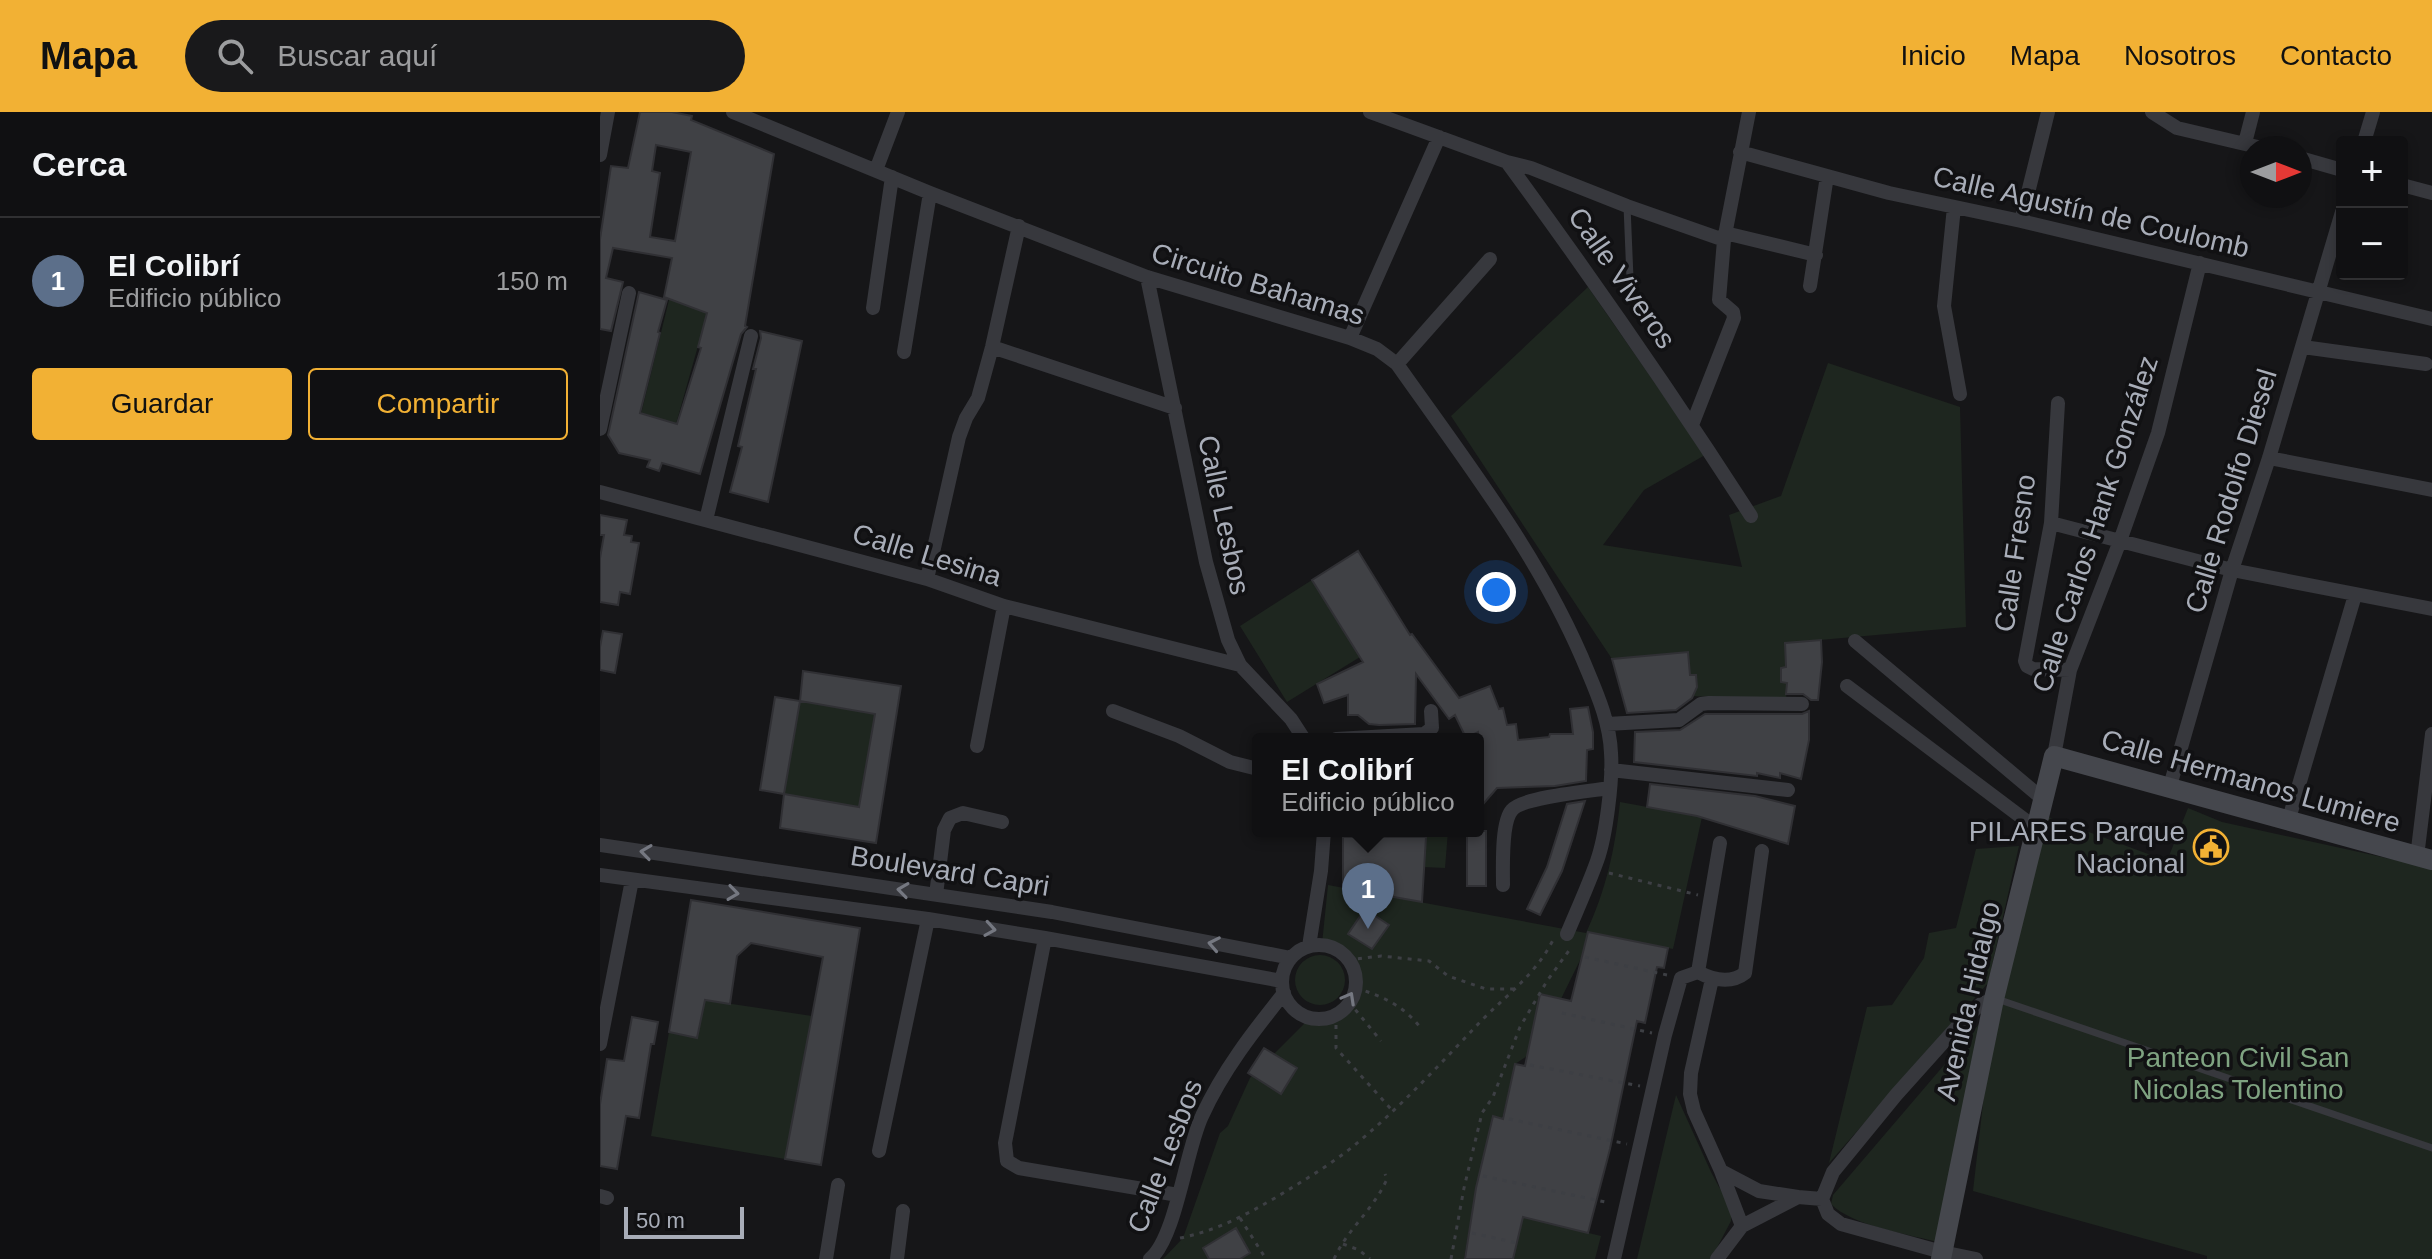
<!DOCTYPE html>
<html lang="es">
<meta charset="utf-8">
<style>
:root{--surface:#101012;--page:#19191b;--text:#f1f3f6;--muted:#9c9d9f;--line:#303032;--accent:#f2b134}
body{margin:0;font-family:Arial,sans-serif;background:var(--page);color:var(--text)}
.controls{position:absolute;right:24px;top:24px;display:grid;overflow:hidden;border-radius:8px;box-shadow:0 4px 12px #0003}
.controls button{width:72px;height:72px;display:grid;place-items:center;padding:0;border:0;border-bottom:2px solid var(--line);background:var(--surface);color:var(--text);font:40px sans-serif}
.compass{position:absolute;left:1640px;top:24px;width:72px;height:72px;border-radius:50%;background:var(--surface);box-shadow:0 4px 12px #0003;rotate:90deg}
.scale{position:absolute;left:24px;bottom:20px;width:120px;box-sizing:border-box;padding-left:8px;border:4px solid #a8adb8;border-top:0;font-size:22px;line-height:28px;white-space:nowrap;color:#a8adb8;-webkit-text-stroke:6px #111113;paint-order:stroke}
.you{position:absolute;left:896px;top:480px;width:28px;height:28px;margin:-20px;border:6px solid #fff;border-radius:50%;background:#1a73e8;box-shadow:0 0 0 12px #1a73e833}
.badge{display:grid;place-items:center;width:52px;height:52px;border-radius:50%;background:var(--accent);color:#fff;font-size:26px;font-weight:700}
.pin{position:absolute;translate:-50% -66px;filter:drop-shadow(0 2px 4px #0008)}
.pin::after{content:'';position:absolute;top:42px;width:28px;height:24px;background:inherit;clip-path:polygon(0 0,100% 0,50% 100%)}
.popup{position:absolute;left:652px;top:621px;width:232px;height:104px;box-sizing:border-box;display:grid;place-content:center;border-radius:8px;background:var(--surface);filter:drop-shadow(0 2px 6px #0005);font-size:26px;white-space:nowrap;color:var(--muted)}
.popup b{font-size:30px;color:var(--text)}
.popup::after{content:'';position:absolute;left:50%;top:100%;margin-left:-16px;border:16px solid transparent;border-top-color:var(--surface)}
.list{margin:0;padding:0;list-style:none}
h2{display:flex;justify-content:space-between;align-items:center;height:104px;margin:0;padding:0 32px;font-size:34px}
h2 small{font-size:26px;font-weight:400;color:var(--muted)}
.list li{display:grid;grid-template-columns:52px 1fr auto;gap:24px;align-items:center;box-sizing:border-box;height:128px;padding:0 32px;border-top:2px solid var(--line)}
.list b{display:block;font-size:30px;white-space:nowrap}
.list p{margin:0;font-size:26px;white-space:nowrap;color:var(--muted)}
.list em{font-size:26px;font-style:normal;color:var(--muted)}
.actions{display:flex;gap:16px;padding:24px 32px}
.actions a{flex:1;padding:18px 0;border:2px solid var(--accent);border-radius:8px;text-align:center;font-size:28px;color:var(--accent)}
.actions .main{background:var(--accent);color:#111}
.icon{flex:none;width:44px;height:44px;fill:none;stroke:currentColor;stroke-width:2;stroke-linecap:round;stroke-linejoin:round}
.map{position:relative;flex:none;width:1832px;height:1147px;overflow:hidden}
header{display:flex;align-items:center;gap:48px;box-sizing:border-box;height:112px;padding:0 40px;background:var(--accent);color:#111}
header strong{font-size:38px}
nav{display:flex;gap:44px;margin-inline-start:auto;font-size:28px}
.search{width:560px;height:72px;background:var(--page);display:flex;align-items:center;gap:20px;box-sizing:border-box;padding:0 28px;border-radius:44px;color:var(--muted);font-size:30px}
main{display:flex}
aside{flex:1;background:var(--surface)}
.map>svg:first-child{display:block}
.green{fill:#1e261f}
.building{fill:#404145;stroke:#303034;stroke-width:2;fill-rule:evenodd}
.lines{fill:none;stroke-linecap:round;stroke-linejoin:round}
.path{stroke:#3d3f44;stroke-width:3;stroke-dasharray:4 6;stroke-linecap:butt}
.lane{stroke:#37383d;stroke-width:7}
.street{stroke:#37383d;stroke-width:14}
.secondary{stroke:#45474d;stroke-width:20}
.oneway{stroke:#757881}
.labels{text-anchor:middle;dominant-baseline:central;stroke-width:7;stroke-linejoin:round;paint-order:stroke}
.street-label{font-size:28px;fill:#a8adb8;stroke:#111113}
.poi-label{font-size:28px;fill:#a8adb8;stroke:#111113;text-anchor:end}
.park-label{font-size:28px;fill:#7fa381;stroke:#111113}
</style>
<header>
<strong>Mapa</strong>
<div class="search"><svg class="icon" aria-label="search" viewBox="0 0 24 24"><circle cx="10" cy="10" r="6"/><path d="M15 15l6 6"/></svg>Buscar aquí</div>
<nav><a>Inicio</a><a>Mapa</a><a>Nosotros</a><a>Contacto</a></nav>
</header>
<main>
<aside>
<h2>Cerca<small></small></h2>
<ul class="list">
<li><span class="badge" style="background:#5c6f8a">1</span><div><b>El Colibrí</b><p>Edificio público</p></div><em>150 m</em></li>
</ul>
<div class="actions"><a class="main">Guardar</a><a>Compartir</a></div>
</aside>
<div class="map">
<svg width="1832" height="1147" viewBox="0 0 1832 1147">
<rect width="100%" height="100%" fill="#161618"/>
<path class="green" d="M76,127L131,136L107,202L76,312L41,302L69,188L64,185Z
M988,175L1105,343L1044,378L1003,433L1142,455L1129,403L1181,384L1228,251L1360,295L1366,515L1186,531V555L1181,556V570L1187,571L1186,589L1092,584L1097,575L1096,564L1090,563L1088,540L1012,547L851,304Z
M712,468L760,545L687,590L640,514Z
M200,589L275,602L259,695L184,682Z
M1020,690L1102,705L1073,837L988,820L984,840L961,887L940,882L927,944L915,952L902,1007L893,1005L876,1076L864,1147H563L583,1126L620,1021L628,1014L650,966L709,907C763,911 773,846 722,832L728,773L986,821C1006,778 1015,738 1020,690Z
M1588,696L1622,710L1832,756V1147H1607V1144L1373,1079L1395,887L1443,703L1567,749Z
M743,719H848L845,756L823,755L825,725H743Z
M1419,734L1388,871L1229,1051L1267,895L1292,893L1324,846L1329,821L1356,816L1376,737Z
M695 868a25 25 0 1 1 50 0a25 25 0 1 1-50 0Z
M105,888L212,904L185,1047L51,1024L69,920L97,926Z
M1380,911L1342,1131C1312,1123 1252,1114 1231,1092L1233,1083Z
M1076,983L1111,1060L1119,1075L1132,1090L1131,1109L1111,1147H1037Z
M923,1105L1001,1124L995,1147H913Z"/>
<path class="building" d="M40,0H72L92,4L91,8L174,42L145,214L147,215L141,222L100,362L62,351L59,359L47,355L50,348L19,341L8,323L39,180L67,188L58,220L60,221L40,301L77,312L101,236L98,235L107,201L64,185L72,146L13,136L6,166L23,170L11,219L0,217V127L11,54L28,56ZM56,33L91,40L75,129L50,125L60,61L52,59Z
M160,219L202,229L168,390L130,380L142,335L138,334L156,257H153L161,226Z
M0,403L27,408L24,423L32,424L31,430L39,431L30,482L20,480L18,493L0,490V446L4,423H0Z
M758,439L810,523L812,522L859,586L890,574L899,597L903,596L907,613L916,612L918,628L949,625L950,622H973L970,597L988,595L993,620V637L987,638L986,669L955,674L897,676L878,698V620L866,626L855,603L849,607L816,562L815,612L779,613L769,612L758,603H748V583L724,591L717,572L763,550L712,468Z
M3,519L22,522L15,561L0,558V535Z
M1221,528L1222,550L1218,588H1211L1203,582H1186L1187,571L1181,570V556L1186,555L1185,531Z
M1088,540L1090,563H1096L1097,575L1092,586L1076,598L1027,601L1012,547Z
M203,559L301,574L276,731L180,716L184,682L259,695L275,602L200,589Z
M175,585L200,589L184,682L160,678Z
M1209,599V628L1201,667L1180,661V666L1157,661V664L1034,650L1035,620L1080,618L1105,602H1202Z
M1050,672L1155,684L1195,694L1188,732L1097,704L1047,695Z
M985,689L962,759L940,803L927,797L947,755L967,692Z
M867,719H886V774H867Z
M743,725H826L822,790L743,776Z
M91,788L260,816L221,1053L185,1047L223,845L151,831L137,844L130,892L105,888L97,926L69,920Z
M765,797L789,813L772,837L748,822Z
M988,820L1068,836L1064,856L1057,855L1045,911L1037,909L1010,1037L988,1121L923,1105L913,1147H865L876,1076L893,1004L903,1007L915,952L925,954L940,882L971,889Z
M32,905L58,910L54,932H51L39,1006L26,1004L17,1057L0,1054V992L7,947L24,949Z
M664,936L697,956L681,982L648,961Z
M636,1116L650,1141L640,1147H609L603,1136Z"/>
<g class="lines">
<path class="path" d="M1009,761L1098,783
M985,845L1067,863
M748,848L781,844L829,849L848,864L886,877H914
M756,876C781,884 803,893 820,915
M749,890L781,929
M962,901L1052,921
M736,903V936L791,997
M930,953L1040,974
M909,1007L1027,1032
M883,1064L1010,1091
M640,1106L666,1147
M872,1121L917,1131
M580,1126C615,1119 644,1104 675,1086C701,1070 727,1055 751,1036C798,998 840,952 882,908C909,881 937,861 954,826
M743,1132L759,1138L770,1147
M734,1147C748,1116 772,1100 787,1067L785,1062
M851,1147L864,1076L882,1001L893,985L920,915L947,869L970,837"/>
<path class="lane" d="M1027,94L1030,166
M1397,887L1832,1036"/>
<path class="street" d="M133,0L330,81L547,165L750,226L777,237L797,252C866,350 943,448 988,560C999,586 1010,613 1011,641C1013,668 1006,724 997,749C988,774 977,798 967,822
M770,0L907,50L931,56L1027,94L1124,128
M1552,0L1577,16L1662,36
M1764,30L1773,0
M1645,31L1653,0
M1140,40L1289,81L1421,109L1832,207
M0,43L8,0
M1700,46L1742,58
M907,50C992,166 1073,283 1151,404
M276,58L298,0
M1802,73L1832,81
M1354,95L1344,194L1360,282
M1421,109L1448,0
M1125,121L1216,143
M547,165L606,450L628,528L640,553L691,607L704,627
M1210,174L1227,64
M273,196L292,65
M750,226L839,25
M392,235L575,296
M1703,235L1826,252
M304,240L330,81
M797,252L890,147
M1458,291L1451,411L1425,549L1427,554L1433,557L1470,558
M1092,313L1134,206L1133,200L1119,188L1124,128L1149,0
M0,317L29,181
M1669,346L1832,378
M0,380L327,467L404,494L640,553
M106,408L151,224
M1451,411L1632,458L1832,497
M327,467L359,325L366,306L378,286L392,235L419,114
M1255,529L1444,688
M1247,574L1437,717
M513,599L579,624L630,650L658,657
M1007,612L1079,608L1101,592L1109,591L1202,592
M736,627L824,622L832,616L831,599
M377,634L404,494
M1454,644L1470,558L1520,429L1558,321L1600,151
M1011,658L1188,678
M1570,674L1632,458L1669,346L1742,100
M1688,710L1755,483
M0,733L452,800L691,846
M1817,745L1832,622
M0,763L328,807L445,826L682,869
M903,773C903,755 901,710 912,698C923,685 990,679 1010,676
M336,783L344,718L350,706L363,701L402,710
M445,826L405,1031L407,1049L419,1056L578,1083
M682 870a37 37 0 1 1 74 0a37 37 0 1 1-74 0Z
M709,834L721,759L724,719
M1098,860L1120,731
M1112,867L1091,961L1090,982L1094,999L1121,1059L1159,1079L1198,1085
M0,932L32,768
M279,1039L328,807
M1121,1059L1142,1114
M0,1084L7,1086
M226,1147L238,1073
M297,1147L303,1099
M550,1147C576,1126 586,1037 602,1004C623,958 653,920 684,881
M1014,1147L1065,923L1081,866L1098,860C1113,868 1131,872 1145,861L1162,739
M1117,1147L1142,1114L1198,1085L1222,1087
M1376,1147L1342,1140L1241,1112L1228,1102L1222,1087L1233,1060L1296,983L1365,906L1381,892L1394,887"/>
<path class="secondary" d="M1341,1147L1394,887L1454,644L1832,748"/>
</g>
<defs><path id="oneway-chevron" d="M-2-3.5L2.5 0L-2 3.5" fill="none" stroke-width="1.6" stroke-linecap="round" stroke-linejoin="round" transform="scale(2)"/></defs>
<g class="oneway">
<use href="#oneway-chevron" transform="translate(46 740) rotate(-172)"/>
<use href="#oneway-chevron" transform="translate(303 778) rotate(-172)"/>
<use href="#oneway-chevron" transform="translate(133 781) rotate(8)"/>
<use href="#oneway-chevron" transform="translate(390 817) rotate(9)"/>
<use href="#oneway-chevron" transform="translate(614 832) rotate(-169)"/>
<use href="#oneway-chevron" transform="translate(749 886) rotate(-61)"/>
</g>
<defs>
<g id="civic-ring" transform="scale(1.8)"><circle r="9.5" fill="#111113" stroke="#f2b134" stroke-width="1.5"/><path d="M-.6-6.5H3V-4.5H.6V-3L4-1V1h2V6H-6V1h2V-1L-.6-3ZM-1.2 2.5V6h2.4V2.5Z" fill="#f2b134"/></g>
</defs>
<g fill-rule="evenodd">
<use href="#civic-ring" x="1611" y="735"/>
</g>
<g class="labels">
<g class="street-label">
<text transform="translate(1491 100) rotate(13)">Calle Agustín de Coulomb</text>
<text transform="translate(1022 166) rotate(55)">Calle Viveros</text>
<text transform="translate(658 172) rotate(17)">Circuito Bahamas</text>
<text transform="translate(1631 379) rotate(-73)">Calle Rodolfo Diesel</text>
<text transform="translate(624 403) rotate(78)">Calle Lesbos</text>
<text transform="translate(1495 412) rotate(-72)">Calle Carlos Hank González</text>
<text transform="translate(1415 441) rotate(-82)">Calle Fresno</text>
<text transform="translate(327 443) rotate(17)">Calle Lesina</text>
<text transform="translate(1651 669) rotate(16)">Calle Hermanos Lumiere</text>
<text transform="translate(350 759) rotate(9)">Boulevard Capri</text>
<text transform="translate(1368 889) rotate(-77)">Avenida Hidalgo</text>
<text transform="translate(565 1044) rotate(-69)">Calle Lesbos</text>
</g>
<g class="poi-label">
<text x="1585" y="719">PILARES Parque<tspan x="1585" dy="32">Nacional</tspan></text>
</g>
<g class="park-label">
<text x="1638" y="945">Panteon Civil San<tspan x="1638" dy="32">Nicolas Tolentino</tspan></text>
</g>
</g>
</svg>
<div class="controls">
<button>+</button>
<button>−</button>
</div>
<svg class="compass" viewBox="-18 -18 36 36"><path d="M0-13l5 13h-10z" fill="#e53935"/><path d="M0 13l5-13h-10z" fill="#9c9d9f"/></svg>
<div class="scale">50 m</div>
<div class="you"></div>
<div class="pin badge" style="left:768px;top:817px;background:#5c6f8a">1</div>
<div class="popup"><b>El Colibrí</b>Edificio público</div>
</div>
</main>
